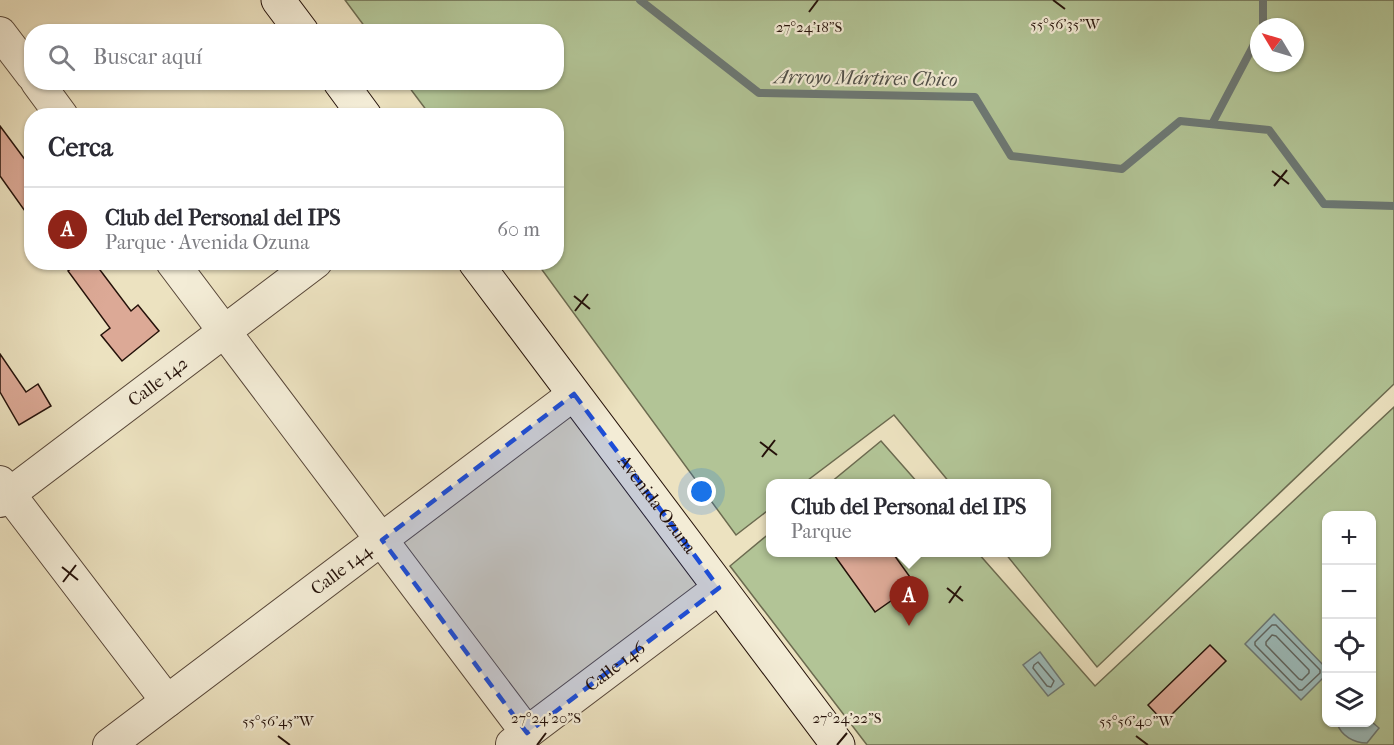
<!DOCTYPE html>
<html lang="es">
<meta charset="utf-8">
<style>
:root{--surface:#fff;--page:#f7f7f7;--text:#2b2b33;--muted:#7c7c81;--line:#e1e1e2;--accent:#8f2418}
body{margin:0;font-family:"IM FELL French Canon",serif;background:var(--page);color:var(--text)}
.controls{position:absolute;right:18px;bottom:18px;display:grid;overflow:hidden;border-radius:12px;box-shadow:0 2px 4px #0004}
.controls button{width:54px;height:54px;display:grid;place-items:center;padding:0;border:0;border-bottom:2px solid var(--line);background:var(--surface);color:var(--text);font:30px sans-serif}
.compass{position:absolute;left:1250px;top:18px;width:54px;height:54px;border-radius:50%;background:var(--surface);box-shadow:0 2px 4px #0004;rotate:308deg}
.you{position:absolute;left:702px;top:492px;width:21px;height:21px;margin:-15px;border:4px solid #fff;border-radius:50%;background:#1a73e8;box-shadow:0 0 0 9px #1a73e833}
.badge{display:grid;place-items:center;width:39px;height:39px;border-radius:50%;background:var(--accent);color:#fff;font-size:20px;font-weight:700}
.pin{position:absolute;translate:-50% -50px;filter:drop-shadow(0 2px 3px #0008)}
.pin::after{content:'';position:absolute;top:32px;width:21px;height:18px;background:inherit;clip-path:polygon(0 0,100% 0,50% 100%)}
.popup{position:absolute;left:766px;top:479px;width:285px;height:78px;box-sizing:border-box;display:grid;place-content:center;border-radius:12px;background:var(--surface);filter:drop-shadow(0 2px 4px #0005);font-size:20px;white-space:nowrap;color:var(--muted)}
.popup b{font-size:22px;color:var(--text)}
.popup::after{content:'';position:absolute;left:50%;top:100%;margin-left:-12px;border:12px solid transparent;border-top-color:var(--surface)}
.list{margin:0;padding:0;list-style:none}
h2{display:flex;justify-content:space-between;align-items:center;height:78px;margin:0;padding:0 24px;font-size:26px}
h2 small{font-size:20px;font-weight:400;color:var(--muted)}
.list li{display:grid;grid-template-columns:39px 1fr auto;gap:18px;align-items:center;box-sizing:border-box;height:84px;padding:0 24px;border-top:2px solid var(--line)}
.list b{display:block;font-size:22px;white-space:nowrap}
.list p{margin:0;font-size:20px;white-space:nowrap;color:var(--muted)}
.list em{font-size:20px;font-style:normal;color:var(--muted)}
.icon{flex:none;width:33px;height:33px;fill:none;stroke:currentColor;stroke-width:2;stroke-linecap:round;stroke-linejoin:round}
.map{position:relative;flex:none;width:1394px;height:745px;overflow:hidden}
.search{position:absolute;background:var(--surface);box-shadow:0 2px 4px #0004;left:24px;top:24px;width:540px;height:66px;display:flex;align-items:center;gap:15px;box-sizing:border-box;padding:0 21px;border-radius:24px;color:var(--muted);font-size:22px}
.panel{position:absolute;background:var(--surface);box-shadow:0 2px 4px #0004;left:24px;top:108px;width:540px;height:162px;border-radius:24px}
.map>svg:first-child{display:block}
.green{fill:#b2c496;stroke:#6c6b50;stroke-width:1.5;fill-rule:evenodd}
.water{fill:#9cbcbb;stroke:#6c7874;stroke-width:1.5}
.lines{fill:none;stroke-linecap:round;stroke-linejoin:round}
.shore{stroke:#606762;stroke-width:1.5}
.stream{stroke:#6c7874;stroke-width:8}
.building{fill:#dca996;stroke:#25120a;stroke-width:1.5}
.street-casing{stroke:#574638;stroke-width:34}
.secondary-casing{stroke:#25120a;stroke-width:35}
.street{stroke:#f3ecd6;stroke-width:32}
.secondary{stroke:#f3ecd6;stroke-width:33}
.marked{fill:#1d4ed8;fill-opacity:0.2;stroke:#1d4ed8;stroke-width:4.5;stroke-dasharray:12 8;stroke-linejoin:round}
.ticks{fill:none;stroke:#25120a;stroke-width:2}
.labels{text-anchor:middle;dominant-baseline:central;stroke-width:4.5;stroke-linejoin:round;paint-order:stroke}
.street-label{font-size:18px;fill:#25120a;stroke:#f3ecd6}
.water-label{font-size:20px;font-style:italic;fill:#4f4e48;stroke:#f3ecd6}
.ticks-label{font-size:15px;text-anchor:middle;fill:#25120a;stroke:#f3ecd6;stroke-width:4.5;stroke-linejoin:round;paint-order:stroke}
</style>
<div class="map">
<svg width="1394" height="745" viewBox="0 0 1394 745">
<rect width="100%" height="100%" fill="#ece2c0"/>
<filter id="stains"><feTurbulence type="fractalNoise" baseFrequency=".00333" numOctaves="4"/><feColorMatrix values="0 0 0 0 .2 0 0 0 0 .09 0 0 0 0 .02 0 0 0 .5 -.17"/></filter>
<radialGradient id="worn" r=".72"><stop offset=".6" stop-color="#630" stop-opacity="0"/><stop offset="1" stop-color="#630" stop-opacity=".3"/></radialGradient>
<path class="green" d="M345,0H1394V384L1097,667L1005,553L1047,552V484L950,483L894,415L804,483L771,484V508L736,535L537,263L556,262V116L430,115L406,83L556,82V32L368,31ZM1259,27H1295V63H1259Z
M1394,407V745H867L730,566L771,532V552L978,553L1095,686ZM1326,516H1372V722H1326Z
M881,441L918,483H830Z"/>
<path class="water" d="M1274,614L1326,668V675L1301,700L1245,644Z
M1040,652L1064,684L1048,696L1023,665Z
M1372,722L1379,728L1367,743C1354,743 1341,736 1337,723H1362L1366,725Z"/>
<g class="lines">
<path class="shore" d="M1272,625H1276L1320,670V673L1302,690H1299L1255,645V642Z
M1272,635L1276,636L1309,670V673L1302,680L1299,679L1266,645V642Z
M1038,662L1054,681L1051,687L1047,686L1033,668L1034,665Z"/>
<path class="stream" d="M640,0L759,93L975,97L1011,156L1122,169L1180,121L1269,130L1324,204L1394,206
M1263,0V27
M1212,124L1259,35"/>
</g>
<path class="building" d="M0,126L32,169V221L0,176Z
M80,262H94L131,311L138,305L159,331L122,361L101,335L110,328L68,271Z
M0,354L26,392L38,384L51,406L19,425L0,392Z
M832,552H892L915,584L875,612Z
M1210,645L1226,661L1164,722L1148,705Z"/>
<g class="lines">
<g class="street-casing">
<g id="street">
<path d="M0,33L32,75"/>
<path d="M37,82L62,116"/>
<path d="M172,262L527,733"/>
<path d="M0,482L167,701"/>
<path id="s1" d="M0,501L316,262"/>
<path id="s2" d="M512,744L719,588"/>
<path id="s3" d="M109,745L574,394"/>
</g>
</g>
<g class="secondary-casing">
<g id="secondary">
<path d="M278,0L302,32"/>
<path d="M340,82L365,116"/>
<path id="s4" d="M475,262L838,745"/>
</g>
</g>
<use href="#street" class="street"/>
<use href="#secondary" class="secondary"/>
</g>
<path class="marked" d="M574,394L719,588L527,733L382,540Z"/>
<path class="ticks" d="M1053,0L1065,9M809,12L818,0M1272,171L1289,184M1274,186L1287,170M574,296L590,309M575,311L588,294M760,442L777,455M762,457L775,440M62,567L78,580M63,582L76,565M947,588L963,601M949,603L961,586M278,736L290,745M1136,736L1148,745M537,745L546,733M837,745L847,733"/>
<g class="labels">
<g class="street-label">
<text stroke="none"><textPath href="#s1" startOffset="198">Calle 142</textPath></text>
<text stroke="none"><textPath href="#s4" startOffset="303">Avenida Ozuna</textPath></text>
<text stroke="none"><textPath href="#s3" startOffset="291">Calle 144</textPath></text>
<text stroke="none"><textPath href="#s2" startOffset="129">Calle 146</textPath></text>
</g>
<g class="water-label">
<text transform="translate(866 78) rotate(1)">Arroyo Mártires Chico</text>
</g>
</g>
<g class="ticks-label">
<text x="1065" y="29">55°56'35"W</text>
<text x="809" y="32">27°24'18"S</text>
<text x="546" y="723">27°24'20"S</text>
<text x="847" y="723">27°24'22"S</text>
<text x="278" y="726">55°56'45"W</text>
<text x="1136" y="726">55°56'40"W</text>
</g>
<rect width="100%" height="100%" filter="url(#stains)"/>
<rect width="100%" height="100%" fill="url(#worn)"/>
</svg>
<div class="controls">
<button>+</button>
<button>−</button>
<button><svg class="icon" aria-label="locate" viewBox="0 0 24 24"><circle cx="12" cy="12" r="6"/><path d="M12 2v4M12 18v4M2 12h4M18 12h4"/></svg></button>
<button><svg class="icon" aria-label="layers" viewBox="0 0 24 24"><path d="M12 4l9 5-9 5-9-5zM3 14l9 5 9-5"/></svg></button>
</div>
<svg class="compass" viewBox="-18 -18 36 36"><path d="M0-13l5 13h-10z" fill="#e53935"/><path d="M0 13l5-13h-10z" fill="#7c7c81"/></svg>
<div class="you"></div>
<div class="pin badge" style="left:909px;top:626px">A</div>
<div class="popup"><b>Club del Personal del IPS</b>Parque</div>
<div class="search"><svg class="icon" aria-label="search" viewBox="0 0 24 24"><circle cx="10" cy="10" r="6"/><path d="M15 15l6 6"/></svg>Buscar aquí</div>
<section class="panel">
<h2>Cerca<small></small></h2>
<ul class="list">
<li><span class="badge">A</span><div><b>Club del Personal del IPS</b><p>Parque · Avenida Ozuna</p></div><em>60 m</em></li>
</ul>
</section>
</div>
